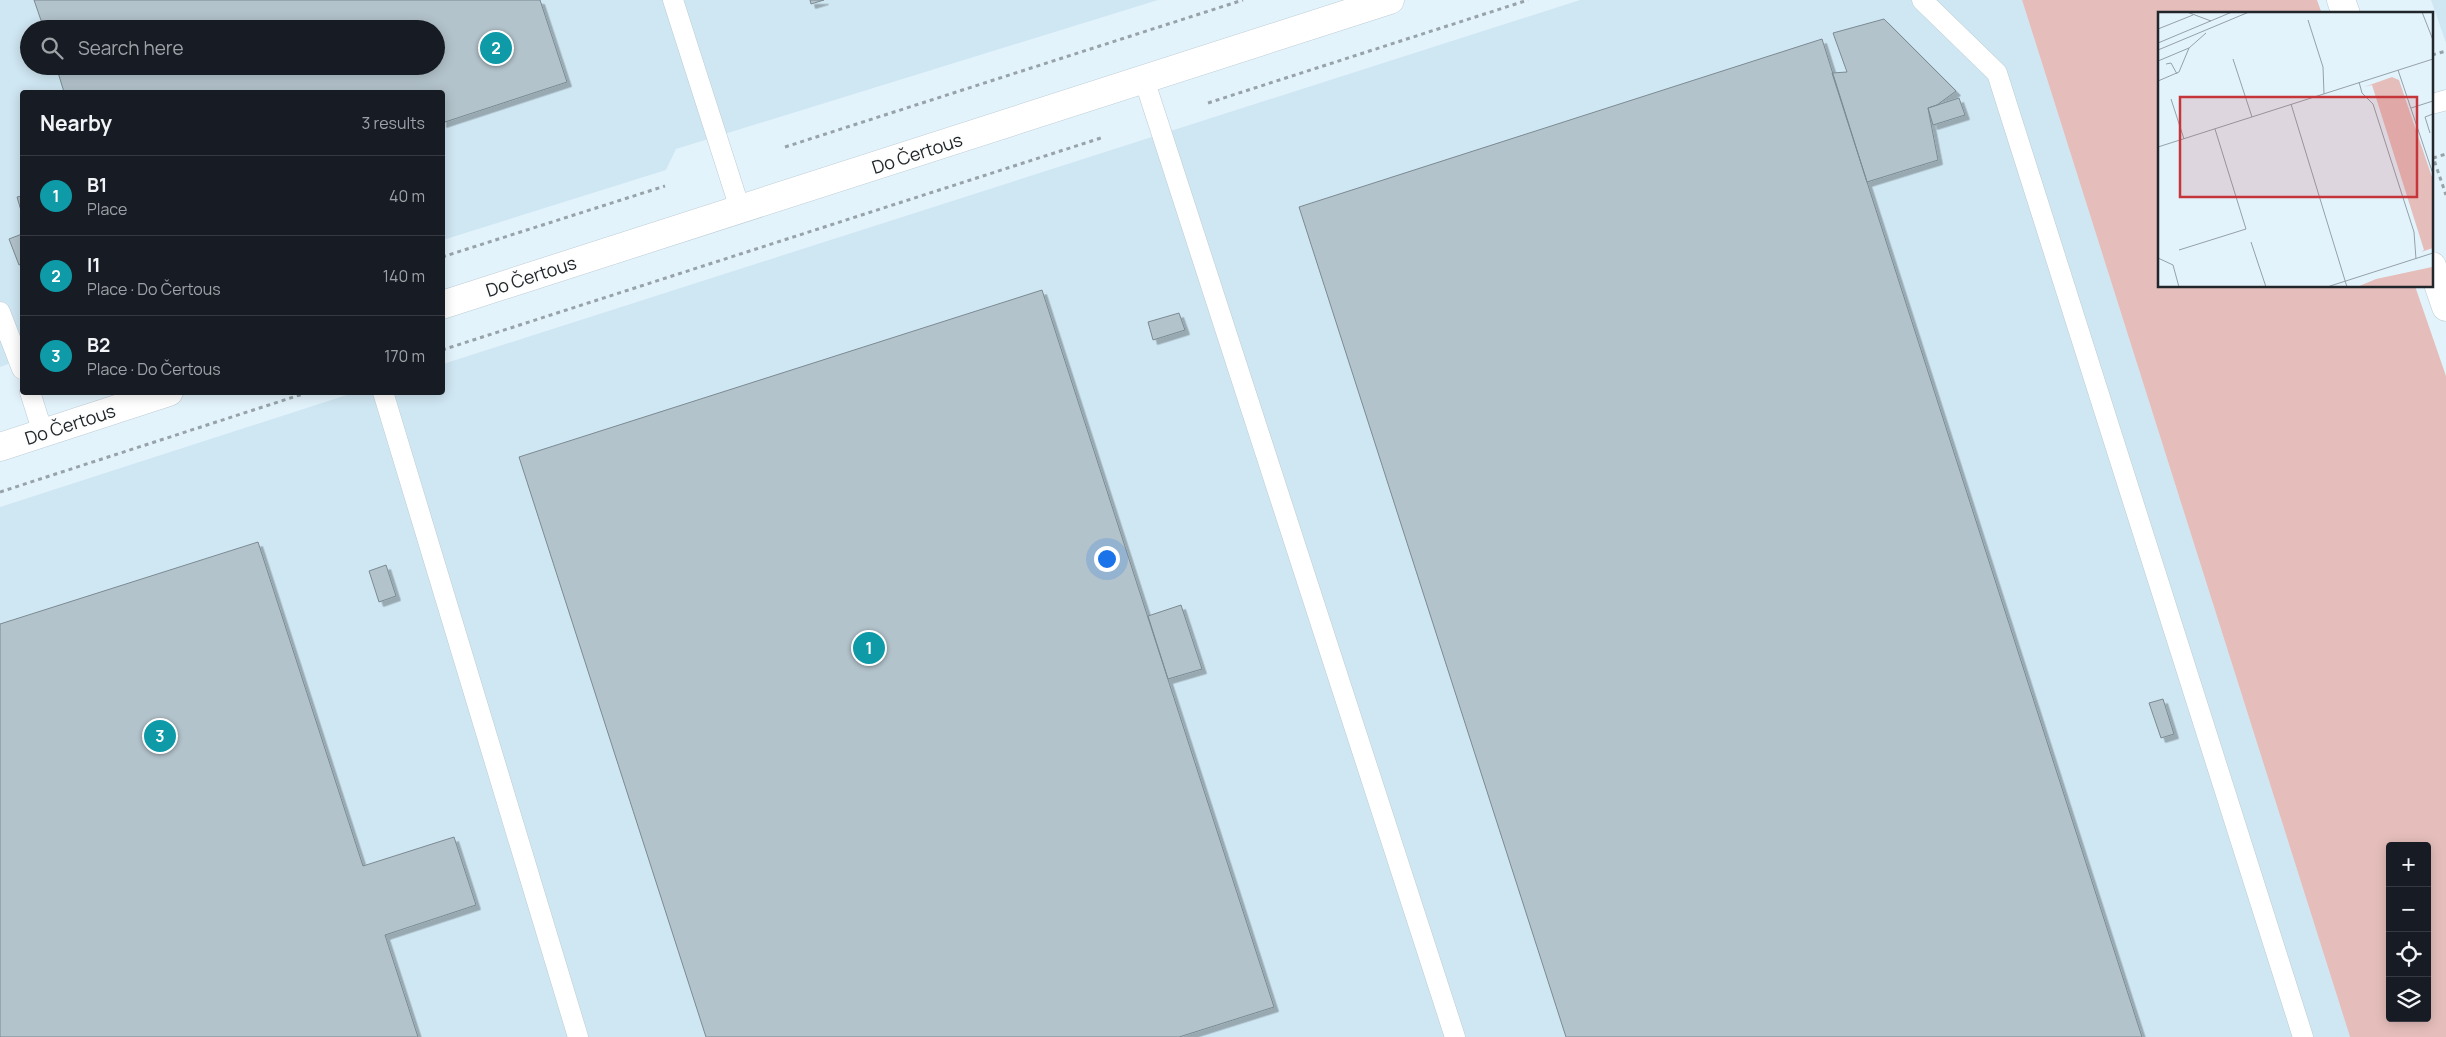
<!DOCTYPE html>
<meta charset="utf-8">
<style>
:root{--surface:#171b24;--page:#242831;--text:#f1f3f6;--muted:#9ea1a6;--line:#363941;--accent:#7c3aed}
body{margin:0;font-family:Manrope,sans-serif;background:var(--page);color:var(--text)}
.controls{position:absolute;right:15px;bottom:15px;display:grid;overflow:hidden;border-radius:5px;box-shadow:0 2px 12px #0003}
.controls button{width:45px;height:45px;display:grid;place-items:center;padding:0;border:0;border-bottom:1px solid var(--line);background:var(--surface);color:var(--text);font:25px sans-serif}
.you{position:absolute;left:1106px;top:558px;width:18px;height:18px;margin:-12px;border:4px solid #fff;border-radius:50%;background:#1a73e8;box-shadow:0 0 0 8px #1a73e833}
.badge{display:grid;place-items:center;width:32px;height:32px;border-radius:50%;background:var(--accent);color:#fff;font-size:16px;font-weight:700}
.pin{position:absolute;translate:-50% -50%;border:2px solid #fff;box-shadow:0 1px 5px #0006}
.list{margin:0;padding:0;list-style:none}
h2{display:flex;justify-content:space-between;align-items:center;height:65px;margin:0;padding:0 20px;font-size:21px}
h2 small{font-size:16px;font-weight:400;color:var(--muted)}
.list li{display:grid;grid-template-columns:32px 1fr auto;gap:15px;align-items:center;box-sizing:border-box;height:80px;padding:0 20px;border-top:1px solid var(--line)}
.list b{display:block;font-size:19px;white-space:nowrap}
.list p{margin:0;font-size:16px;white-space:nowrap;color:var(--muted)}
.list em{font-size:16px;font-style:normal;color:var(--muted)}
.icon{flex:none;width:28px;height:28px;fill:none;stroke:currentColor;stroke-width:2;stroke-linecap:round;stroke-linejoin:round}
.map{position:relative;flex:none;width:2446px;height:1037px;overflow:hidden}
.search{position:absolute;background:var(--surface);box-shadow:0 2px 12px #0003;left:20px;top:20px;width:425px;height:55px;display:flex;align-items:center;gap:12px;box-sizing:border-box;padding:0 18px;border-radius:28px;color:var(--muted);font-size:19px}
.panel{position:absolute;background:var(--surface);box-shadow:0 2px 12px #0003;left:20px;top:90px;width:425px;height:305px;border-radius:5px}
.map>svg:first-child{display:block}
.built{fill:#cfe7f3;fill-rule:evenodd}
.green{fill:#e5bebb;fill-rule:evenodd}
.building{fill:#b3c3cb;stroke:#7b8a92;filter:url(#shadow)}
.lines{fill:none;stroke-linecap:round;stroke-linejoin:round}
.service-casing{stroke:#bcccd4;stroke-width:21}
.minor-casing{stroke:#bcccd4;stroke-width:29}
.path{stroke:#97a3a9;stroke-width:3;stroke-dasharray:4 4;stroke-linecap:butt}
.service{stroke:#fff;stroke-width:20}
.minor{stroke:#fff;stroke-width:28}
.labels{text-anchor:middle;dominant-baseline:central;stroke-width:4;stroke-linejoin:round;paint-order:stroke}
.street-label{font-size:18px;fill:#202629;stroke:#fdfdfd}
.inset-road{fill:none;stroke:#95a1a8;stroke-width:1}
.view{fill:#c5363b;fill-opacity:0.15;stroke:#c5363b;stroke-width:2.5}
.inset-edge{fill:none;stroke:#202629;stroke-width:2.5}
</style>
<div class="map">
<svg width="2446" height="1037" viewBox="0 0 2446 1037">
<defs>
<filter id="shadow"><feDropShadow dx="4.5" dy="4.5" stdDeviation="0" flood-color="#0004"/></filter>
</defs>
<rect width="100%" height="100%" fill="#e3f3fc"/>
<path class="built" d="M0,0H1158L676,149L666,170L443,240L442,92H22V359L0,367ZM29,29H436V66H29Z
M1580,0H2022L2350,1037H0V507L353,393L442,392L443,364Z
M2431,0H2446V43Z"/>
<path class="green" d="M2022,0H2317L2322,14H2160V286H2415L2446,376V1037H2350ZM2390,846H2427V1018H2390Z"/>
<path class="building" d="M34,0H540L567,82L442,123V92H64L56,66H436V29H44Z
M810,0H824L811,4Z
M1884,19L1956,91L1937,105L1928,108L1938,160L1867,182L1832,73L1847,72L1833,33Z
M1822,39L1867,182L2142,1037H1566L1299,207Z
M1959,98L1965,115L1933,125L1928,108Z
M22,196V214L17,197Z
M22,234V264L19,265L9,239Z
M1042,290L1274,1007L1179,1037H706L519,457Z
M1179,313L1185,330L1153,340L1148,322Z
M258,542L363,866L454,837L476,905L385,935L418,1037H0V624Z
M386,565L396,596L379,602L369,571Z
M1181,605L1202,669L1168,679L1148,616Z
M2163,699L2174,734L2161,738L2149,703Z"/>
<g class="lines">
<g class="service-casing">
<path id="service" d="M673,0L740,209
M1922,0L1997,73L2303,1037
M1144,79L1455,1037
M2432,104L2446,100
M0,312L22,369
M30,392L43,433
M383,392L578,1037"/>
</g>
<g class="minor-casing">
<path id="minor" d="M2341,0L2346,14
M2432,266L2446,307
M442,305L1390,0
M0,447L169,392"/>
</g>
<path class="path" d="M2432,55L2446,51
M1208,103L1528,0
M785,147L1243,0
M2432,154L2446,195
M2433,158L2446,154
M442,257L665,186
M442,350L1104,137
M0,492L309,392"/>
<use href="#service" class="service"/>
<use href="#minor" class="minor"/>
</g>
<g class="labels">
<g class="street-label">
<text transform="translate(917 153) rotate(-18)">Do Čertous</text>
<text transform="translate(531 276) rotate(-18)">Do Čertous</text>
<text transform="translate(70 424) rotate(-18)">Do Čertous</text>
</g>
</g>
<g transform="translate(2158 12)">
<rect width="275" height="275" fill="#e3f3fc"/>
<path d="M234,65L241,68L275,168V236L263,240L266,238L214,73L206,75ZM274,255L275,275H199L218,267Z" fill="#e5bebb"/>
<path class="inset-road" d="M29,0L53,9M264,0L275,28M150,8L165,55L166,82M0,17L35,3M0,31L74,0M0,38L91,0M75,47L94,105M0,49L31,36L48,21M8,52L13,51L19,62M240,58L275,162M0,69L21,60L31,36M201,70L204,81L215,92L256,220L258,247M13,87L26,127M133,92L189,275M253,96L275,89M272,121L267,105L275,102M0,135L275,47M93,230L108,275M21,238L88,217L57,117M0,246L15,253L21,275M169,275L275,241"/>
<path class="view" d="M22,85H259V185H22Z"/>
<rect width="275" height="275" class="inset-edge"/>
</g>
</svg>
<div class="controls">
<button>+</button>
<button>−</button>
<button><svg class="icon" aria-label="locate" viewBox="0 0 24 24"><circle cx="12" cy="12" r="6"/><path d="M12 2v4M12 18v4M2 12h4M18 12h4"/></svg></button>
<button><svg class="icon" aria-label="layers" viewBox="0 0 24 24"><path d="M12 4l9 5-9 5-9-5zM3 14l9 5 9-5"/></svg></button>
</div>
<div class="you"></div>
<div class="pin badge" style="left:869px;top:648px;background:#0f9aa8">1</div>
<div class="pin badge" style="left:496px;top:48px;background:#0f9aa8">2</div>
<div class="pin badge" style="left:160px;top:736px;background:#0f9aa8">3</div>
<div class="search"><svg class="icon" aria-label="search" viewBox="0 0 24 24"><circle cx="10" cy="10" r="6"/><path d="M15 15l6 6"/></svg>Search here</div>
<section class="panel">
<h2>Nearby<small>3 results</small></h2>
<ul class="list">
<li><span class="badge" style="background:#0f9aa8">1</span><div><b>B1</b><p>Place</p></div><em>40 m</em></li>
<li><span class="badge" style="background:#0f9aa8">2</span><div><b>I1</b><p>Place · Do Čertous</p></div><em>140 m</em></li>
<li><span class="badge" style="background:#0f9aa8">3</span><div><b>B2</b><p>Place · Do Čertous</p></div><em>170 m</em></li>
</ul>
</section>
</div>
